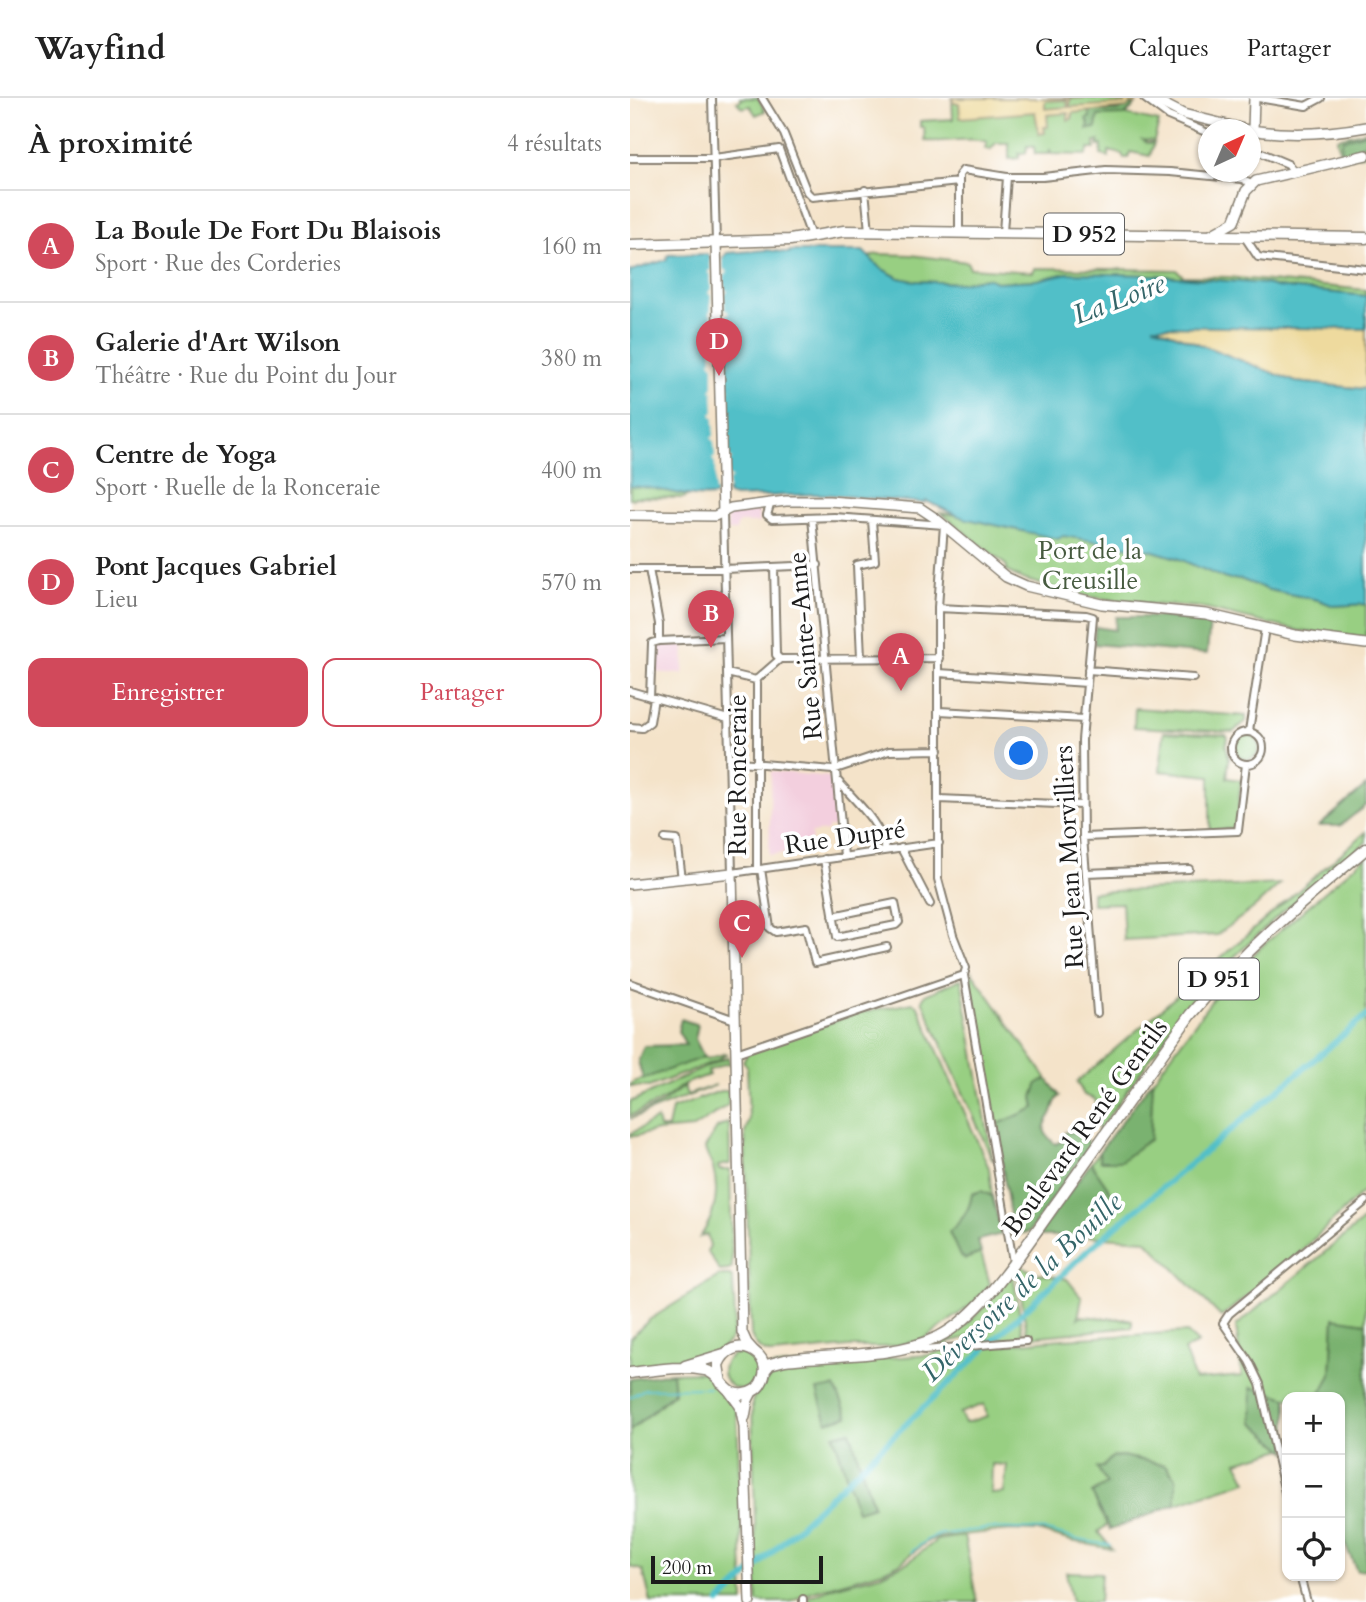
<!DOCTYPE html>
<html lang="fr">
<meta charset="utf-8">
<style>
:root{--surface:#fff;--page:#f6f6f6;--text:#222;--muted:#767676;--line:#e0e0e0;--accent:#d1495b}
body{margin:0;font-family:Cardo,serif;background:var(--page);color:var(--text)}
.controls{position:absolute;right:21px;bottom:21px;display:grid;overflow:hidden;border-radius:14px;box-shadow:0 2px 5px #0004}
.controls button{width:63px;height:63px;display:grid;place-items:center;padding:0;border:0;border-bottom:2px solid var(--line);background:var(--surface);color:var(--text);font:35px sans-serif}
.compass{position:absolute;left:568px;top:21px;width:63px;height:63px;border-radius:50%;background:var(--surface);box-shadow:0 2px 5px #0004;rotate:44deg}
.scale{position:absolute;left:21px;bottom:18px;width:172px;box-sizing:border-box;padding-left:7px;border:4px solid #1c1c1c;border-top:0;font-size:19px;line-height:24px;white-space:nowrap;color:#1c1c1c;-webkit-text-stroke:5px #fff;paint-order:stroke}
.you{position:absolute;left:392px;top:656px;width:24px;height:24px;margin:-18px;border:5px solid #fff;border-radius:50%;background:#1a73e8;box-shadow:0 0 0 10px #1a73e833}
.badge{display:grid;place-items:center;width:46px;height:46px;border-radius:50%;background:var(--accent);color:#fff;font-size:23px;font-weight:700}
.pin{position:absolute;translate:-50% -58px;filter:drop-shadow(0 2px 4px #0008)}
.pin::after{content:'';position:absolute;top:37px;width:24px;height:21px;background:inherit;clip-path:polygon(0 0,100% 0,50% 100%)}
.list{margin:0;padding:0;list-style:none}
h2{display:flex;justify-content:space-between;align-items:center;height:91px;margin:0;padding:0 28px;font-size:30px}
h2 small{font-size:23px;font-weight:400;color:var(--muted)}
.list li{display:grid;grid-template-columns:46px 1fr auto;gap:21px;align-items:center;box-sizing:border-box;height:112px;padding:0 28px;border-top:2px solid var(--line)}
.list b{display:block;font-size:26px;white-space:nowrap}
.list p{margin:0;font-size:23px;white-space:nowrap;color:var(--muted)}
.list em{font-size:23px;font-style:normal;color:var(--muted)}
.actions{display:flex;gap:14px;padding:21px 28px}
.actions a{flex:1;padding:16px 0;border:2px solid var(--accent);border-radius:14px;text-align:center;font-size:24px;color:var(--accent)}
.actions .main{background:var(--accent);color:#fff}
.icon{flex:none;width:38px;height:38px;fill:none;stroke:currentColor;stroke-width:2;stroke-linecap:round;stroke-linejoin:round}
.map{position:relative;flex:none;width:736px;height:1504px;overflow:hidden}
header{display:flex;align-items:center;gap:42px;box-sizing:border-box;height:98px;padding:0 35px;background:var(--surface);border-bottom:2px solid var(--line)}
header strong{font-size:33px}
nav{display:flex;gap:38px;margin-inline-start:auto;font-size:24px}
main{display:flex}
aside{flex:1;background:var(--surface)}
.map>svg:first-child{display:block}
.built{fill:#f3cfde}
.green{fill:#98cf82;stroke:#5a764f;stroke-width:2;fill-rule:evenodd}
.forest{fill:#7ab270;stroke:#4b6746;stroke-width:2}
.sand{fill:#eeda9e;stroke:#857b5d;stroke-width:2;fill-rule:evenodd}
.water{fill:#51bfc8;stroke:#366e72;stroke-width:2}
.pier{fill:#f4e3c9}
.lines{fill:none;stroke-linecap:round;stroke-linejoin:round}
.stream{stroke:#51bfc8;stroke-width:2}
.canal{stroke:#51bfc8;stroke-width:6}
.street-casing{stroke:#888072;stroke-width:10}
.secondary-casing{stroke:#888072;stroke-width:12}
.primary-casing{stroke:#888072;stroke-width:13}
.street{stroke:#fff;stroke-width:6}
.secondary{stroke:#fff;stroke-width:9}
.primary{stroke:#fff;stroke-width:10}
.labels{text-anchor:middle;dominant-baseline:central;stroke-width:7;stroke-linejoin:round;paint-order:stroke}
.shield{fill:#fff;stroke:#606060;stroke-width:2}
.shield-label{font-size:24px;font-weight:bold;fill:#1c1c1c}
.park-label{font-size:26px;fill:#475b40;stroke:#fff}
.street-label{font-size:26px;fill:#1c1c1c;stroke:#fff}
.water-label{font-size:28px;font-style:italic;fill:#346569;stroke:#fff}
</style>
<header>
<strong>Wayfind</strong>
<nav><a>Carte</a><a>Calques</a><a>Partager</a></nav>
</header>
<main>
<aside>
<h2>À proximité<small>4 résultats</small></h2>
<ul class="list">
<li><span class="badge">A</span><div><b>La Boule De Fort Du Blaisois</b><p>Sport · Rue des Corderies</p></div><em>160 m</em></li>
<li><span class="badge">B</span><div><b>Galerie d'Art Wilson</b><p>Théâtre · Rue du Point du Jour</p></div><em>380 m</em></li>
<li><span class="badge">C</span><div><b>Centre de Yoga</b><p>Sport · Ruelle de la Ronceraie</p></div><em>400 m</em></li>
<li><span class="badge">D</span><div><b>Pont Jacques Gabriel</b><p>Lieu</p></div><em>570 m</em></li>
</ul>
<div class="actions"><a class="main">Enregistrer</a><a>Partager</a></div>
</aside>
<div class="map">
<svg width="736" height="1504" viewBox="0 0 736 1504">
<rect width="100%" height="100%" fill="#fff"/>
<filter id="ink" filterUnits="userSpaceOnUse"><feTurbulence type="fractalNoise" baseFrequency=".0143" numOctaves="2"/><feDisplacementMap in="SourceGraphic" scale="14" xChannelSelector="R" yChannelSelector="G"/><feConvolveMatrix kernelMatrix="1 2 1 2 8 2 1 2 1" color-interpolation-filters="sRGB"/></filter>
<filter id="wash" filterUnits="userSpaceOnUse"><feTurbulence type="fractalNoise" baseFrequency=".00686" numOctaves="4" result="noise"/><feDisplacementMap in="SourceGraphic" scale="28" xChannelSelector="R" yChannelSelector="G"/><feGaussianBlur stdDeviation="1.57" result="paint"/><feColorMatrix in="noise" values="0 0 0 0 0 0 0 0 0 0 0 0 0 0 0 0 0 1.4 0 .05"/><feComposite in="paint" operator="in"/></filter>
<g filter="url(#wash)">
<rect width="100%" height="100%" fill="#f4e3c9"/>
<path class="built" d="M128,409L129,425H108L106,433H98L97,417Z
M54,545L53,576L22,574L23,546Z
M141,673L201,679L205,729H198V733L181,735L182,742L178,743L179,752L139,757Z"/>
<path class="green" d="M110,0H128L135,13L126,17L120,8L112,10L107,4L111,2Z
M322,0H507L505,7L496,17L529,24L524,43L513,42L517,45H524L520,58L500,54L498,60H494L492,56L479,53V59L471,57L472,47L468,48L469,43L465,44V51H459L456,57L421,56L420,51L419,56H405L404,49L397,48L396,55H389V60L379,61V45H366L360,52L355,50L357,44C343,38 313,45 295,43L294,29H290V23L323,21Z
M736,33V56L711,61L712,53L709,52L707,40Z
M247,156L281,157L337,164L340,170L403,174L405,170L547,172L553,178L598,179L736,192V198L646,189L636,186L522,177L437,175L407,182L366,184L357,180L330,185L284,183L269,180L250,170L239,159Z
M0,388L20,389L57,398L53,400L4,399L3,401L0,400Z
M311,415L470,437L547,460L596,481H610L639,492L689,502L704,508L736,506V541L670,533L567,509L516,506L454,498L392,481L376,473L377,468Z
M505,610L616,618V623L603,634L504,629Z
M534,634L596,637L598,640L596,647L599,661L597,680L611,682L607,723L602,731L580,732V678L530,673Z
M605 649a12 12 0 1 1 24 0a12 12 0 1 1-24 0Z
M736,734V744L650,816L570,891L468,1033L467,1009L465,1001L454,997L447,984Z
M736,758V1091L665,1159L591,1219L516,1142L456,1138L487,1103L461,1065L469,1054L471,1062L520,1042L523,982L585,898L630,850Z
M650,786L625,809L587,837L494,842L492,805L462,806V794Z
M342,874L417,981L408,986L403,999L405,1010L366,1027L340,883Z
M331,881L363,1063L292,902L295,897Z
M283,905L288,908L359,1070L362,1098L351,1093L342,1096C340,1112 331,1123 320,1134L329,1156L335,1161L351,1155L360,1186L341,1207L293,1242L256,1249H218L142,1256C130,1253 125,1248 121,1237L115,1035L119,1022L117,968L113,963L119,953L227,915Z
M97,955L88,962L19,989L0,988L3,984L65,962L74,959L77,961Z
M98,959L100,967L94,966L78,973L79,977L54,986L36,1000L0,1018V1004Z
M86,987L0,1021L32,1005L54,988L57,997Z
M90,993H98V1007L63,1030L28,1033L0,1039V1036L27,1021L29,1030H38L42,1011Z
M99,1024L100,1066L88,1068L89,1072H100L102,1169L99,1172L90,1173L77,1153L80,1148L77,1136L70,1139C85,1118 90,1096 83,1070C81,1063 76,1058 75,1050L87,1030Z
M736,1120V1225L704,1221L701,1277L689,1299L657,1300L622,1290L623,1324L653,1351L607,1364L617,1383L546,1406V1380L535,1367L492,1358L482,1359L473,1369L477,1386L462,1395L477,1427L468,1434L482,1451L441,1443L408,1433L381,1432L311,1439L298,1443L270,1465L253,1473L183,1493L159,1504H127L122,1304L124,1299L138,1282L142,1269C162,1265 181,1267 200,1266C210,1265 219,1262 229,1262L231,1264L232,1262L299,1257L311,1253L312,1246H310C340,1228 360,1202 383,1175L393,1238L389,1241L355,1242L347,1237L318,1244L319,1252L432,1241L556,1234L568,1245L554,1252L565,1282L612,1278L606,1228ZM354,1306L357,1318L335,1325L330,1315ZM220,1333L243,1407L227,1413L204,1338ZM362,1366L377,1367L374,1395L361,1396Z
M390,1168L406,1175L437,1181L452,1200L448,1220L450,1218L502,1222V1229L401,1239L397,1235L387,1173Z
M89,1178H100L103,1181C103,1198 107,1218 103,1235C95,1266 26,1267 0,1270V1240L19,1222Z
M93 1273a18 18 0 1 1 36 0a18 18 0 1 1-36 0Z
M73,1274C84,1279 103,1304 107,1315L114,1504H21L13,1472L0,1469V1333L44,1295L42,1275Z
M334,1438L347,1504H173V1501L203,1489L250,1477L278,1464L307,1442Z
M436,1474L471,1475L469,1504H442Z"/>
<path class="forest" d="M500,7H505L495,17L468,18L466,30L457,31L459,26L456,21L460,19L459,13H488Z
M736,35V45L724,51L716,58L712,57L711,44L714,41Z
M486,519H532L580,524L577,556L464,546L465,529L485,532Z
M736,688V707L710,728H689Z
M51,921L68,927L65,941L74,959L13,981L8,963L14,948L56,947L48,933Z
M417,981L430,998C422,1005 425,1011 420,1018C411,1031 413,1035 425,1046L434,1043L435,1034H451L460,1047L399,1134L383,1137L366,1027L405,1010L403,999L408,985Z
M523,982L520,1041L491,1063H470L469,1054Z
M461,1065L487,1103L456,1138H407Z
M351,1093L362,1098L372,1136L348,1142L351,1155L335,1161L329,1156L319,1134C331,1123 340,1113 342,1096Z
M704,1220L736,1225V1472L727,1473L710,1435V1299H689L701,1277Z
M42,1275L44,1294L0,1333V1281Z
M205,1289L218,1318L197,1324L187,1292Z
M621,1289L657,1300V1354L623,1324Z
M220,1333L243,1408L227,1413L204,1337Z
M492,1358L535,1367L546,1380V1406L480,1432L462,1395L477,1386L467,1370L473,1369L482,1359Z"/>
<path class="sand" d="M322,0H456L440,1V9L495,6V0H507L505,7L501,5L497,10L442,15V21L438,22V15L417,17L418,29H414L415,35L409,36L405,14L330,20L329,5H323ZM437,2L438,9L415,11V3Z
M521,227L736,231V291L666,284Z"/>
<path class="water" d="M137,152L159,155L160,153H233L250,170L269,180L284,183L330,185L357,180L366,184L407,182L437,175L522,177L636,186L646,189L736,198V231L523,228L666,284L736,291V506L704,508L689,502L639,492L610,481H596L547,460L520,452L433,438L428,441L333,420L296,403L294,405L192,396L104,399L98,397V393L86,394L85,398C56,401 29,389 0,388V173L36,162L38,157L77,156L81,161L93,160L97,155Z"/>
<path class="pier" d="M93,160V171L98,174L94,178V191L98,193L94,197L95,211L99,214L95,218V235L99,238L95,241V261L100,264L96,267V288L100,291L96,294V314L101,317L97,321V338L101,340L97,343V358L102,361L98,365V378L102,380L98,384V393L85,394V365L82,361L85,359L84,344L81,340L84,338V320L81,316L84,314L83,294L80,292L83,288V267L80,263L82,261V242L79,237L82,236V218L79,214L81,212V197L78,195L81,191V178L78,173L81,172L80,161Z"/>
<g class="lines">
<path class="stream" d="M0,1299L15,1291L79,1290
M281,1454L298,1441L311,1436L364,1430L414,1432L449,1442L480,1447"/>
<path class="canal" d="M90,1504L458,1152L736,918"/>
</g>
</g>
<g filter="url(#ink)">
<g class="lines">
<g class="street-casing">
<path id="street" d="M82,0L86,144
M132,0L154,36L177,94L182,99L329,84
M514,0L538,18L578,35
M628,0L676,8L691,0
M620,50L658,66L664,74
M149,51L181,138
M0,60H84L149,51
M235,92L239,133
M329,134V77L333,72L377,79H413L476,72L540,74L612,81L621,86
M373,134L377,79
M614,138L628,159L736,171
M141,404L137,417L142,421L204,419L314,427L308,509V781L323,837L336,870L334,877
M93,415L102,775L309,745
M182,420L214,758
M144,469L146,557L150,561
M0,471H94L188,467
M19,471L29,526V543
M308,510L456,517L463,519L452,642L453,739L467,915
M231,560L227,467L245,463L242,422
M458,572L563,580
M97,575L126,582
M309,575L457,585
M126,582L150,561L309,560
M126,582L127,586V771
M0,593L98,621
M20,599L22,545L29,543L96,540
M309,613L454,621
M0,629L12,630L20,624L24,600
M619,633L635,530
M601 650a16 16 0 1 1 32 0a16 16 0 1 1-32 0Z
M99,663L203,672L259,653L309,652
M208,683C227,705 249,723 256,752
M309,701L452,707
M453,739L608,733L616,666
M35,741L47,742L52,781
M271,750L300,806
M194,761L207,839L266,827L269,824L265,805L203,818
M131,771L140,830L146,834L176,829L185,865L257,849
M456,775L559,771
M334,877L383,1164
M0,885L105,922
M106,955L334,877
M282,1250L295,1252L396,1243
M657,1403L630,1286L619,1263L593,1225L599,1216L736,1103
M670,1478L677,1504
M173,1501V1504"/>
</g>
<g class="secondary-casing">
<path id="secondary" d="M522,0L553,16L618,32
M620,32C660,38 697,36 736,29
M623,32L624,0
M579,138L604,124L616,93L626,83L736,57
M86,144L93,415
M0,417L85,418L101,410L156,403H199L290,410L305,420L376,479L396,488L472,506L576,516L665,537L736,546
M0,786L102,775L112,1234L117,1245L125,1254
M99,1293L110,1308L114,1328L120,1504
M115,1319L118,1302L122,1294"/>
</g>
<g class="primary-casing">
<path id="primary" d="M0,147L160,142L214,133L736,140
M55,1268L94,1256
M135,1272L140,1266L155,1262C203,1256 264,1260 308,1239C354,1217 399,1142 430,1100C473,1039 517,978 560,917C612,854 673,803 736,751
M0,1275C24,1272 51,1267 75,1272C92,1276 94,1299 114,1296C121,1295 128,1291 131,1285C148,1256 102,1232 88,1267L91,1285"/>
</g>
<use href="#street" class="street"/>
<use href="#secondary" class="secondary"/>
<use href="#primary" class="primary"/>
</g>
</g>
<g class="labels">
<g class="shield">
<rect x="414" y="115.5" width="80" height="41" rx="5"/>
<rect x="549" y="860.5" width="80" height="41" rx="5"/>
</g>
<g class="shield-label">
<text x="454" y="136">D 952</text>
<text x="589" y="881">D 951</text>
</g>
<g class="park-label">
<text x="460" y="452">Port de la<tspan x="460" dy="30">Creusille</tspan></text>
</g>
<g class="street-label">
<text transform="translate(175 548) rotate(-95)">Rue Sainte-Anne</text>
<text transform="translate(107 677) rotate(-90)">Rue Ronceraie</text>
<text transform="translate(215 739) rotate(-8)">Rue Dupré</text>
<text transform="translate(439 759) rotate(-93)">Rue Jean Morvilliers</text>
<text transform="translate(455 1029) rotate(-54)">Boulevard René Gentils</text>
</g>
<g class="water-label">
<text transform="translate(489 201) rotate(-21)">La Loire</text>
<text transform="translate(392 1189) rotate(-43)">Déversoire de la Bouille</text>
</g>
</g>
</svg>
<div class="controls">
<button>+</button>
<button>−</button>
<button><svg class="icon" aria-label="locate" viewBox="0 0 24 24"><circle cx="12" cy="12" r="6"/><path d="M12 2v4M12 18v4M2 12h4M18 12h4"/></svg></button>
</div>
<svg class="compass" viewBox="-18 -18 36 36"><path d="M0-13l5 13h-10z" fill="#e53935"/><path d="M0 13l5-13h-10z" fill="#767676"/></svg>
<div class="scale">200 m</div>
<div class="you"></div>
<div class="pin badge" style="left:271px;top:593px">A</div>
<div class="pin badge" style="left:81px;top:550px">B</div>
<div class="pin badge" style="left:112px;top:860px">C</div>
<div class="pin badge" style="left:89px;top:278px">D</div>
</div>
</main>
